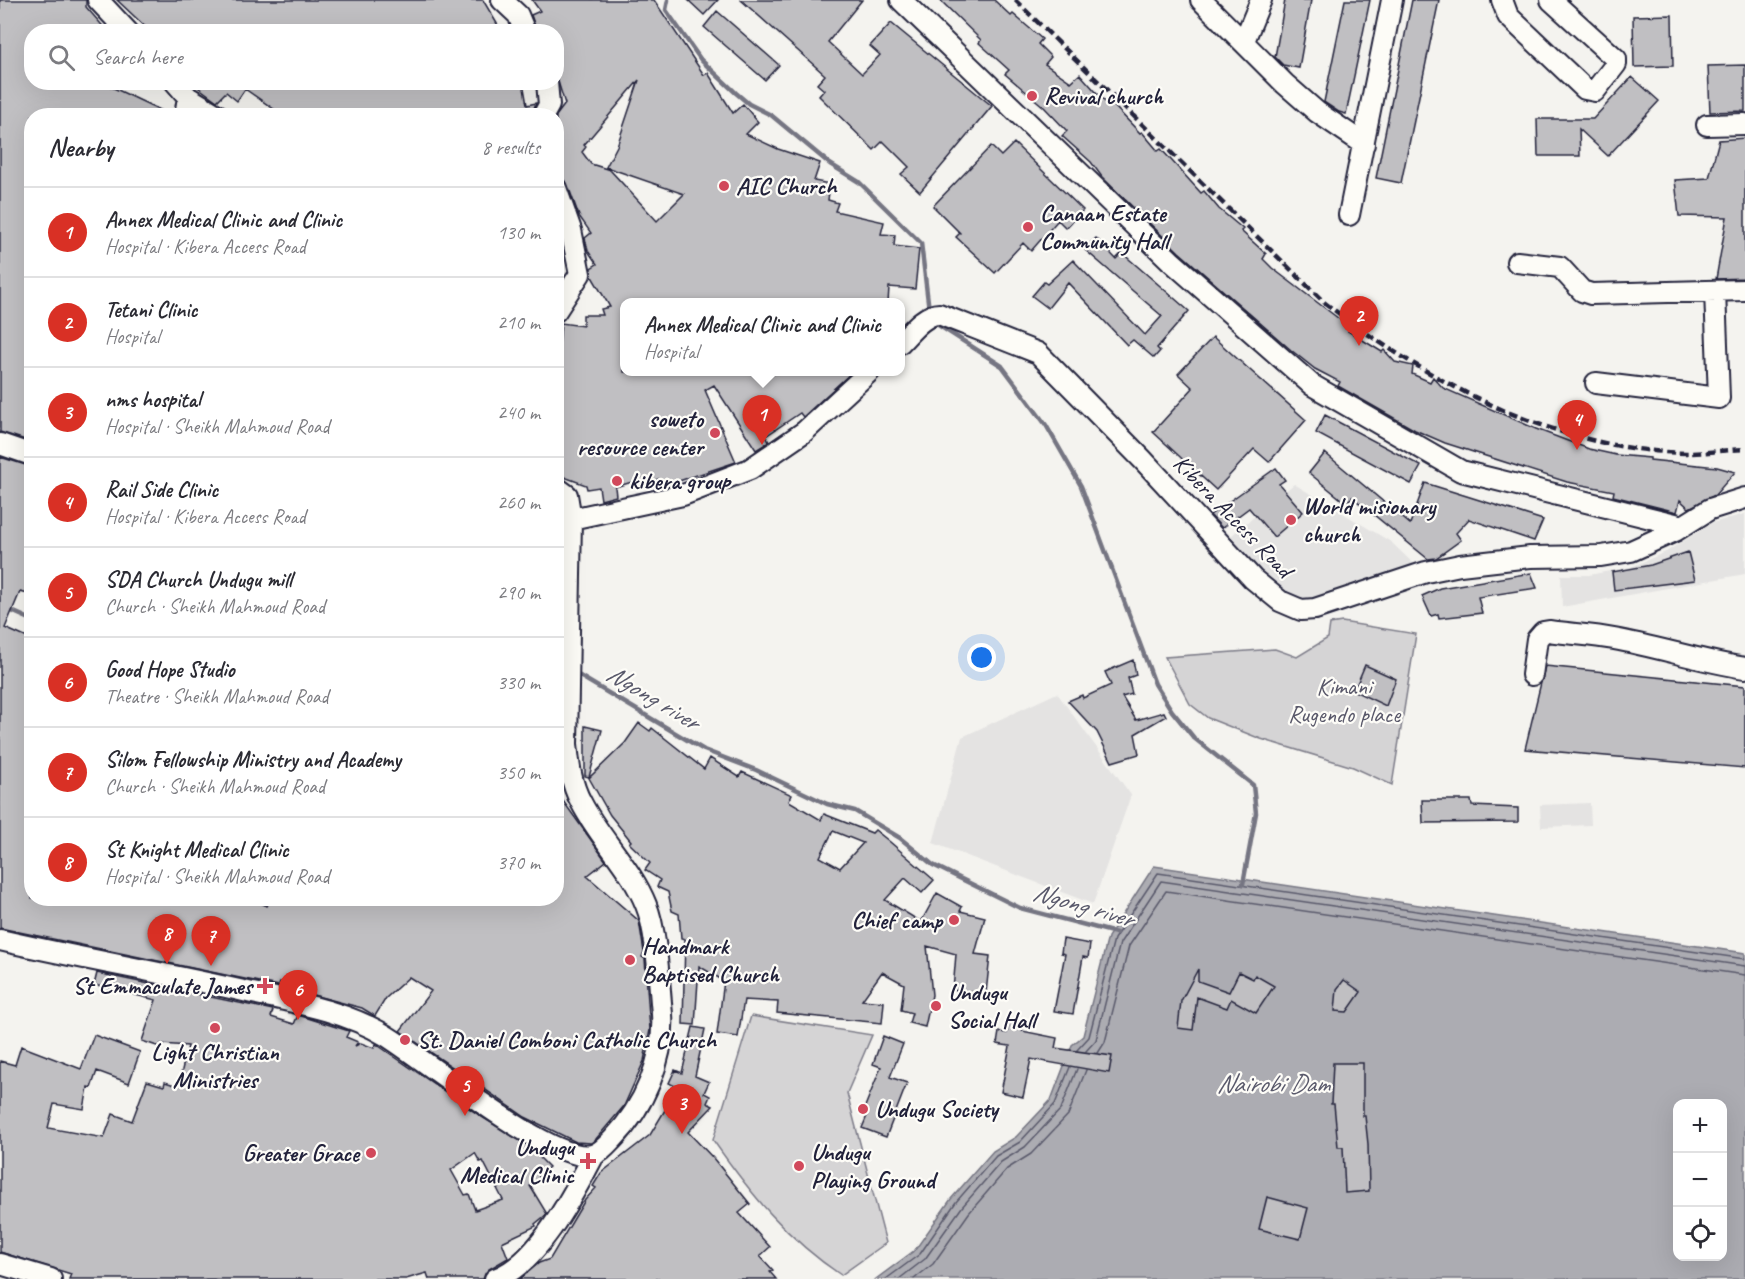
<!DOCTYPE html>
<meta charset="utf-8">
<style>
:root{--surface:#fff;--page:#f7f7f7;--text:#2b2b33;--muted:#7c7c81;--line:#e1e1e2;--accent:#d93025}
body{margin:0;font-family:Caveat,sans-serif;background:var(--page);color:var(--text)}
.controls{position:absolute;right:18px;bottom:18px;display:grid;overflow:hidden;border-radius:12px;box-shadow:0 6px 24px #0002}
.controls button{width:54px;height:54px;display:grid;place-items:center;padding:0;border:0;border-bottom:2px solid var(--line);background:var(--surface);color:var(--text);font:30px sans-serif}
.you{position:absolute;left:982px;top:658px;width:21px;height:21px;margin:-15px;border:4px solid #fff;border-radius:50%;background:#1a73e8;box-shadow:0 0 0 9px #1a73e833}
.badge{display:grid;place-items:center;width:39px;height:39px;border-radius:50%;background:var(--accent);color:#fff;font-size:20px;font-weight:700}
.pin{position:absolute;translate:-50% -50px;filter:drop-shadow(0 2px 3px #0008)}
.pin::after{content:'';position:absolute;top:32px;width:21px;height:18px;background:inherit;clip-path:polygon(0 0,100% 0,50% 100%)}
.popup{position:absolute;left:620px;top:298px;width:285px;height:78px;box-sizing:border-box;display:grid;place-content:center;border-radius:12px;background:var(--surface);filter:drop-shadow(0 2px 4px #0005);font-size:20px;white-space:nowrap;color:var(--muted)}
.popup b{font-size:22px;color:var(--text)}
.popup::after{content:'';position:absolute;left:50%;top:100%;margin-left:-12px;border:12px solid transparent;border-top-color:var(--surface)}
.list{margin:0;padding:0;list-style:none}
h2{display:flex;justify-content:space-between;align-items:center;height:78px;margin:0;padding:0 24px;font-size:26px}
h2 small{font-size:20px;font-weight:400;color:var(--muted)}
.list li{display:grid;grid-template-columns:39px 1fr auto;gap:18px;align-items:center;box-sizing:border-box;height:90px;padding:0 24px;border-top:2px solid var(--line)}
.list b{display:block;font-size:22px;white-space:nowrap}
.list p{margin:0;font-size:20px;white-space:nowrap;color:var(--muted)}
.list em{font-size:20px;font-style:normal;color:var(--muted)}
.icon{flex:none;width:33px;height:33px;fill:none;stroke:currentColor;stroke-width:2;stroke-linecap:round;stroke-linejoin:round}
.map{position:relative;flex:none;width:1745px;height:1279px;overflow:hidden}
.search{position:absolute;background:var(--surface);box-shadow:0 6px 24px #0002;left:24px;top:24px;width:540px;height:66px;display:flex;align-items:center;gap:15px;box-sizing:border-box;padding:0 21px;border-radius:24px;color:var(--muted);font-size:22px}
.panel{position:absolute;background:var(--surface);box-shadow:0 6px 24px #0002;left:24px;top:108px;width:540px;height:798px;border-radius:24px}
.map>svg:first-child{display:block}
.built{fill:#e4e3e2}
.green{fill:#d5d4d5;stroke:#7c7b88;stroke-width:1.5}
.water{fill:#acacb2;stroke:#757582;stroke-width:1.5;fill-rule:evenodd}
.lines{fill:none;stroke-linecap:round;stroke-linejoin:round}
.shore{stroke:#59596b;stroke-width:1.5}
.stream{stroke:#757582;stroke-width:4.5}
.building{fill:#c0bfc2;stroke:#22223b;stroke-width:1.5;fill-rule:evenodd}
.street-casing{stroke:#22223b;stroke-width:24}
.street{stroke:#fdfcf7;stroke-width:20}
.rail{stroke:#22223b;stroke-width:4.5;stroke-dasharray:9 4.5;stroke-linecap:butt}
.poi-dot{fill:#d1495b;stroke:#fdfcf7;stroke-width:2}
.labels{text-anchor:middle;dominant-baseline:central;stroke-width:4.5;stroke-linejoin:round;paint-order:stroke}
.poi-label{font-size:24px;font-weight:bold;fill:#22223b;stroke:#fdfcf7;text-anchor:start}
.street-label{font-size:24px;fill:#22223b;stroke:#fdfcf7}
.park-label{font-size:24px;fill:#585769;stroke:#fdfcf7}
.water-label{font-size:26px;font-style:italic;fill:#59596b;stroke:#fdfcf7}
</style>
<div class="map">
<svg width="1745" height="1279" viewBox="0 0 1745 1279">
<rect width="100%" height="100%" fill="#f4f3ef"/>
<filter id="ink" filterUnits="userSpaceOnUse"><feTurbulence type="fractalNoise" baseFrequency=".0167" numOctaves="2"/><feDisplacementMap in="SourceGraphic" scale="12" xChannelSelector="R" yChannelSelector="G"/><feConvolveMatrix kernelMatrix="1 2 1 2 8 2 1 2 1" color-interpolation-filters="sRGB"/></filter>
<g filter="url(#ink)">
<path class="built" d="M1294,484L1391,542L1420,570L1310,602L1294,600L1226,540Z
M1745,514V574L1562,607L1561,575H1589L1631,567L1666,552L1712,523Z
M1057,693L1131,795L1093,904L933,843L962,737Z
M1590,803L1591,825L1541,827L1540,805Z"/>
<path class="green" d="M1342,622L1416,634L1392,785L1353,767L1261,739L1208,718L1190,704L1165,657L1275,649L1297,657L1328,638L1330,624Z
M751,1016L872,1035L847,1093L886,1243L841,1275C787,1239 750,1193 713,1140Z"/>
<path class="water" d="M1154,866L1745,953V1279H876L915,1250L951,1199L993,1151L1016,1137L1051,1100L1072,1045L1083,1036L1108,937ZM1678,1104H1722V1256H1678Z"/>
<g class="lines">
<path class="shore" d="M1077,1050L1089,1037L1114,939L1158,873L1745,959
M1086,1051L1096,1040L1120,943L1161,881L1745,966
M1098,1053L1105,1042L1129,946L1166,891L1745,975
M886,1279L920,1254L956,1202L996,1156L1020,1142L1055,1104L1070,1067
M899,1279L925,1259L962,1207L1001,1162L1025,1147L1061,1109L1077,1069
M914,1279L933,1264L969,1213L1007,1169L1031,1154L1068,1115L1086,1070"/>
<path class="stream" d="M668,0L666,10L701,60L736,93L749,104L771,115L830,164L859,182L921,243L929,310
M932,321L1002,366L1046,425L1081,486L1155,684L1172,711L1194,738L1253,785L1256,813L1243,884
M0,600L14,612L32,620
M573,672L704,750L756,770L827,804L855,811L900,838L933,865L1020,908L1116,933"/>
</g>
<path class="building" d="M0,0H86V7L108,32H32V82H101L173,116H32V442L0,432Z
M117,0H483L502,32H151Z
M532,0H654L704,75L708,73L733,113L743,104L758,122L746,134L778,149L820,163L814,181L830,184L828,200L838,203L835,211L884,222L881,234L895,235L894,246L919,249L915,289L889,287L888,303H624V372H852L803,417L800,413L766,436L769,442L756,450L714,385L705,390L736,462L661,487L659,479L640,485L639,480L615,487L616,496L601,500L599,487L587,489L586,485L556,474L557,369L561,323L583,326V315H603L601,309L610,307L591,275V268L597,264L588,251L585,238L591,233L579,216L567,183L556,176V116L565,104L556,75V32H537L531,15L540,11ZM639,80L617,146L606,167L684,194L657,221L610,170L591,164L582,152L586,147L584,145Z
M688,0H718L704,15Z
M741,0H862L828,42L862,74L880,55L870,46L891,23L992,106L920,192L901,174L909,167L883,141L874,150L819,96L824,90L817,84L825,75Z
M940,0H994L1011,16L1013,14L1042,39L1038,44L1051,57L1045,64L1071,82L1080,74L1106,103L1114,106L1140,133L1142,132L1158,151L1161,149L1201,193L1204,191L1219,209L1243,229L1241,231L1266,254L1263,259L1272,268L1351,328L1348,331L1382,352L1384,350L1395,362L1413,366L1412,374L1430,382L1433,377L1443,388L1536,429L1589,449L1616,455L1650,458V460L1717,467L1735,472L1715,495L1689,508L1680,500L1677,512L1613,496L1614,491L1567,482L1445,443L1415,430L1338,386L1340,382L1315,369L1291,350L1179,252L1102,177L1091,162L1062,136L1067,131L1044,107L1005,74L1009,70L979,43L981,40Z
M1285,0H1311L1299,68L1283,65L1275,57Z
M1345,0H1370L1346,114L1339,112L1324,102Z
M1412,0H1439L1401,183L1376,178Z
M717,11L779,65L765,80L704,27Z
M1672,15L1673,66L1634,67L1633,16Z
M1745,65V111L1710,112L1708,66Z
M1632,77L1659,101L1608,156L1579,129L1580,156H1538L1537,119H1593Z
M191,82H523L527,105L536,103L531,116H270L275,110L245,89L237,101L226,92L217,101Z
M1745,138V278L1716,279L1727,217L1679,216L1675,180L1709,178L1719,140Z
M1014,143L1083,210L1066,228L1058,220L1031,251L1023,243L995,273L956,237L960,233L933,206L991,146L1001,156Z
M1096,238L1116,259L1122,253L1189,311L1157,348L1160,351L1154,358L1133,340L1127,345L1068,283L1048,308L1032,296L1044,282L1047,284L1073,260L1145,335L1162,316L1084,249Z
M1213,337L1306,420L1269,462L1254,449L1216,490L1153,432L1193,388L1178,374Z
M1325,415L1421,466L1411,484L1316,433Z
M1325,453L1410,524L1425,483L1543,520L1534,541L1469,519L1456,533L1461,540L1436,558L1428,559L1352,497L1346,503L1309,473Z
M0,457L32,467V595L20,592L5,628L32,640V898H251L267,906L271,898H556V791L606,861L587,876L639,921L644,952L642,957L645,959L650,1030L644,1061L624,1106L596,1139L591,1143L576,1142L525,1117L400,1031L431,991L409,977L386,998L375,1016L362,1008L294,990L280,982L279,986L0,928Z
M1276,468L1285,480L1279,484L1303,512L1274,537L1249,508L1222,528L1210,515Z
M1688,552L1695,580L1614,590L1612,572L1651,565Z
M1531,573L1537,588L1478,597L1482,613L1439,618L1438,614L1431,616L1422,596L1440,588Z
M1133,660L1136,675L1128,678L1132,694L1122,697L1136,720L1164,712L1166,716L1135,734L1139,754L1112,762L1097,732L1068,701L1082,695L1083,698L1111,685L1105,672Z
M1365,665L1396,679L1386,706L1354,691Z
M1545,666L1745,686V768L1525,749Z
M639,723L650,731L652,728L704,769L710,758L739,777L742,772L792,795L789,801L821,820L824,814L872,833L875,830L890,842L934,880L922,893L905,878L885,900L921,922L937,893L962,907L960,911L985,917L975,954L990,956L986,993L953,990L956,954L927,946L932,995L925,1027L909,1023L912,1013L901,1010L904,984L882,972L862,1000L884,1002L882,1023L777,1013L778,1002L744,1000L738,1037L717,1034L724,981L699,966L695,1025L683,1024L685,939L681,938L679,914L672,911L668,892L657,887L660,880L645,870L650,863L629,843L631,841L610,815L589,778L625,743ZM833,831L863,843L840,868L820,857Z
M585,726L602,730L589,777L585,776Z
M1422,800H1471L1472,806L1518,808V822L1423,823Z
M1063,939L1090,944L1088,958L1083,957L1073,1014L1054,1011L1065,954L1061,953Z
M1198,969V981L1229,992L1239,972L1253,979L1255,975L1274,986L1256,1013L1231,999L1227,1008L1197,997L1193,1030L1178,1028L1181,1001Z
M97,973L273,1010L271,1017L294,1024L298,1015L349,1031L346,1037L358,1042L355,1046L361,1043L374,1048L376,1044L482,1117L539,1152L537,1155L549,1167L539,1176L541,1179L530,1186L547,1214L535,1224L536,1226L502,1242L508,1258L489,1269L483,1279H429L427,1273L406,1279H69L71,1274L0,1252V1061L15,1065L21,1046L81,1069L94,1035L140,1052L129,1083L97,1071L91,1088L88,1087L84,1109L54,1104L48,1128L104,1138L113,1114L132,1121L147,1081L164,1086L165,1082L178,1086L188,1046L161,1044L160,1047L142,1041L156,1000L94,985ZM475,1153L480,1162L483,1161L503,1200L475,1210L469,1194L465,1195L451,1170Z
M1344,980L1361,992L1347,1012L1335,1011L1337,989Z
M1009,1019L1024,1022L1022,1031L1057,1038L1055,1048L1112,1056L1109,1073L1031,1059L1023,1097L1001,1092L1010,1046L997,1044L999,1032L1007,1033Z
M693,1027L705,1029L695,1076L709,1082L704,1093L710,1096L707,1103L713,1106L688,1132L713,1158L750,1204L739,1213L770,1247L760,1256L773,1270L770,1272L776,1279H520L539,1263L550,1259L585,1200L596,1188L593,1186L601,1173L650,1135L665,1110L677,1098L671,1095L675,1086L669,1083L675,1070L682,1073Z
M883,1036L903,1044L890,1077L907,1083L886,1137L862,1128L867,1116L862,1114L881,1067L873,1064Z
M1333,1063H1363V1116H1365L1368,1144L1369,1191L1345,1193L1343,1147H1338L1334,1104H1331Z
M1267,1197L1308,1208L1300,1239L1259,1229Z"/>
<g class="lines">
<g class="street-casing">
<path id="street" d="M98,0L128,32
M502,0L518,15L525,32
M901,0L1171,261L1312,385L1461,471L1683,526
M1201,0L1285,84L1317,112L1364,144
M1502,0L1508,16L1585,89L1595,91L1616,64V59L1551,0
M1244,41L1261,0
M175,82L188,97L185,116
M188,97L219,116
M543,116L549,105L547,82
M1707,125L1745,124
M556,188L571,230L580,274L556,311
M1349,215L1392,0
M1517,262L1560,267L1582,291L1591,294L1745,290
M900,343C910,333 924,314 939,314L1038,353L1143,460L1253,579L1280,601L1301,610L1315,609L1426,572L1460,565L1530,557L1601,556L1631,551L1675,531L1710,509L1745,498
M1596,383L1719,398L1715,291
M0,444L32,455
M556,487L567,495L571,519
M1532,675L1537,639L1543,632L1549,631C1570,634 1593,635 1614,639C1658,647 1701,661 1745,668
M0,940C82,959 166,973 248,992C293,1002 345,1011 385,1035C425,1059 551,1164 592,1155C601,1153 607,1145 613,1139C644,1107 665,1058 662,1014C659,984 657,931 646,905C631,867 599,838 581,802C571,784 569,764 567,744L571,519L683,495L750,469L804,432L869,372
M0,1264L51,1279
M495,1279C538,1264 574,1193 594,1155"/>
</g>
<use href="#street" class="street"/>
<path class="rail" d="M1015,0L1325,303C1427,381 1554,450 1686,453C1705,453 1725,450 1745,449"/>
</g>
</g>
<g class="poi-dot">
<circle cx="1032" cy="96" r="6"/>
<circle cx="724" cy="186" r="6"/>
<circle cx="1028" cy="227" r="6"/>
<circle cx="715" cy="433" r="6"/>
<circle cx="617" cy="481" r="6"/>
<circle cx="1291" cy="520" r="6"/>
<circle cx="954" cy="920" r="6"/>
<circle cx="630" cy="960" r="6"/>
<path d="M262 977h6v6h6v6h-6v6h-6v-6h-6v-6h6z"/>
<circle cx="936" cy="1006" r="6"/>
<circle cx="215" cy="1028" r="6"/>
<circle cx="405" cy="1040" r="6"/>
<circle cx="863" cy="1109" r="6"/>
<circle cx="371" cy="1153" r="6"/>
<path d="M585 1152h6v6h6v6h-6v6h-6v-6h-6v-6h6z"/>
<circle cx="799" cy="1166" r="6"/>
</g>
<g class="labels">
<g class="poi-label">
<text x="1044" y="96">Revival church</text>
<text x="736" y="186">AIC Church</text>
<text x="1040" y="213">Canaan Estate<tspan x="1040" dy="28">Community Hall</tspan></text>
<text x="703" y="419" text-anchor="end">soweto<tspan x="703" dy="28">resource center</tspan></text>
<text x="629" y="481">kibera group</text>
<text x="1303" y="506">World misionary<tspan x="1303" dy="28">church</tspan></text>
<text x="942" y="920" text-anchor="end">Chief camp</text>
<text x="642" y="946">Handmark<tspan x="642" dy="28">Baptised Church</tspan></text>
<text x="252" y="986" text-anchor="end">St Emmaculate James</text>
<text x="948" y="992">Undugu<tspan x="948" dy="28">Social Hall</tspan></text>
<text x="417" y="1040">St. Daniel Comboni Catholic Church</text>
<text x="215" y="1052" text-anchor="middle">Light Christian<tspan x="215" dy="28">Ministries</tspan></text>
<text x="875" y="1109">Undugu Society</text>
<text x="574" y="1147" text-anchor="end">Undugu<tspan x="574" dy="28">Medical Clinic</tspan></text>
<text x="811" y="1152">Undugu<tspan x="811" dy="28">Playing Ground</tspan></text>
<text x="359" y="1153" text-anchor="end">Greater Grace</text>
</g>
<g class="street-label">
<text transform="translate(1233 516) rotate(46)">Kibera Access Road</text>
</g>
<g class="park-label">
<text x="1344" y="686">Kimani<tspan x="1344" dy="28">Rugendo place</tspan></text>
</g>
<g class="water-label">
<text transform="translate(653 697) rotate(31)">Ngong river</text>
<text transform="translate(1083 905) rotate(16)">Ngong river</text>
<text x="1273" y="1083">Nairobi Dam</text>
</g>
</g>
</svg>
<div class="controls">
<button>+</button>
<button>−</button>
<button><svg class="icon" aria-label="locate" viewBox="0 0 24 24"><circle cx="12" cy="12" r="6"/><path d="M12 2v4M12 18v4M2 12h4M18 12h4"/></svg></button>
</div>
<div class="you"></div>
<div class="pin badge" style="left:762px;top:445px">1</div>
<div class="popup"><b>Annex Medical Clinic and Clinic</b>Hospital</div>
<div class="pin badge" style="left:1359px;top:346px">2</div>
<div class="pin badge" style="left:682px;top:1134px">3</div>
<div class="pin badge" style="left:1577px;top:450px">4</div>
<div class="pin badge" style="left:465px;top:1116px">5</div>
<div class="pin badge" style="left:298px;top:1020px">6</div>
<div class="pin badge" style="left:211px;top:966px">7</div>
<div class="pin badge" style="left:167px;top:964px">8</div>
<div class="search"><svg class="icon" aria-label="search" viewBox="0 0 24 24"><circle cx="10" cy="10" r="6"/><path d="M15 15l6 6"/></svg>Search here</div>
<section class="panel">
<h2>Nearby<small>8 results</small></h2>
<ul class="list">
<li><span class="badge">1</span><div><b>Annex Medical Clinic and Clinic</b><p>Hospital · Kibera Access Road</p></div><em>130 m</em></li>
<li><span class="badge">2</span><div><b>Tetani Clinic</b><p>Hospital</p></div><em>210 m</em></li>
<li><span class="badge">3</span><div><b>nms hospital</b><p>Hospital · Sheikh Mahmoud Road</p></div><em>240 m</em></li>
<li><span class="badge">4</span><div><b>Rail Side Clinic</b><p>Hospital · Kibera Access Road</p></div><em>260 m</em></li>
<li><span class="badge">5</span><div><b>SDA Church Undugu mill</b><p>Church · Sheikh Mahmoud Road</p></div><em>290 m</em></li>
<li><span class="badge">6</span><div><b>Good Hope Studio</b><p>Theatre · Sheikh Mahmoud Road</p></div><em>330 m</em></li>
<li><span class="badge">7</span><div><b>Silom Fellowship Ministry and Academy</b><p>Church · Sheikh Mahmoud Road</p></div><em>350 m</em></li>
<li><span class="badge">8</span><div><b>St Knight Medical Clinic</b><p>Hospital · Sheikh Mahmoud Road</p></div><em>370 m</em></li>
</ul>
</section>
</div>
